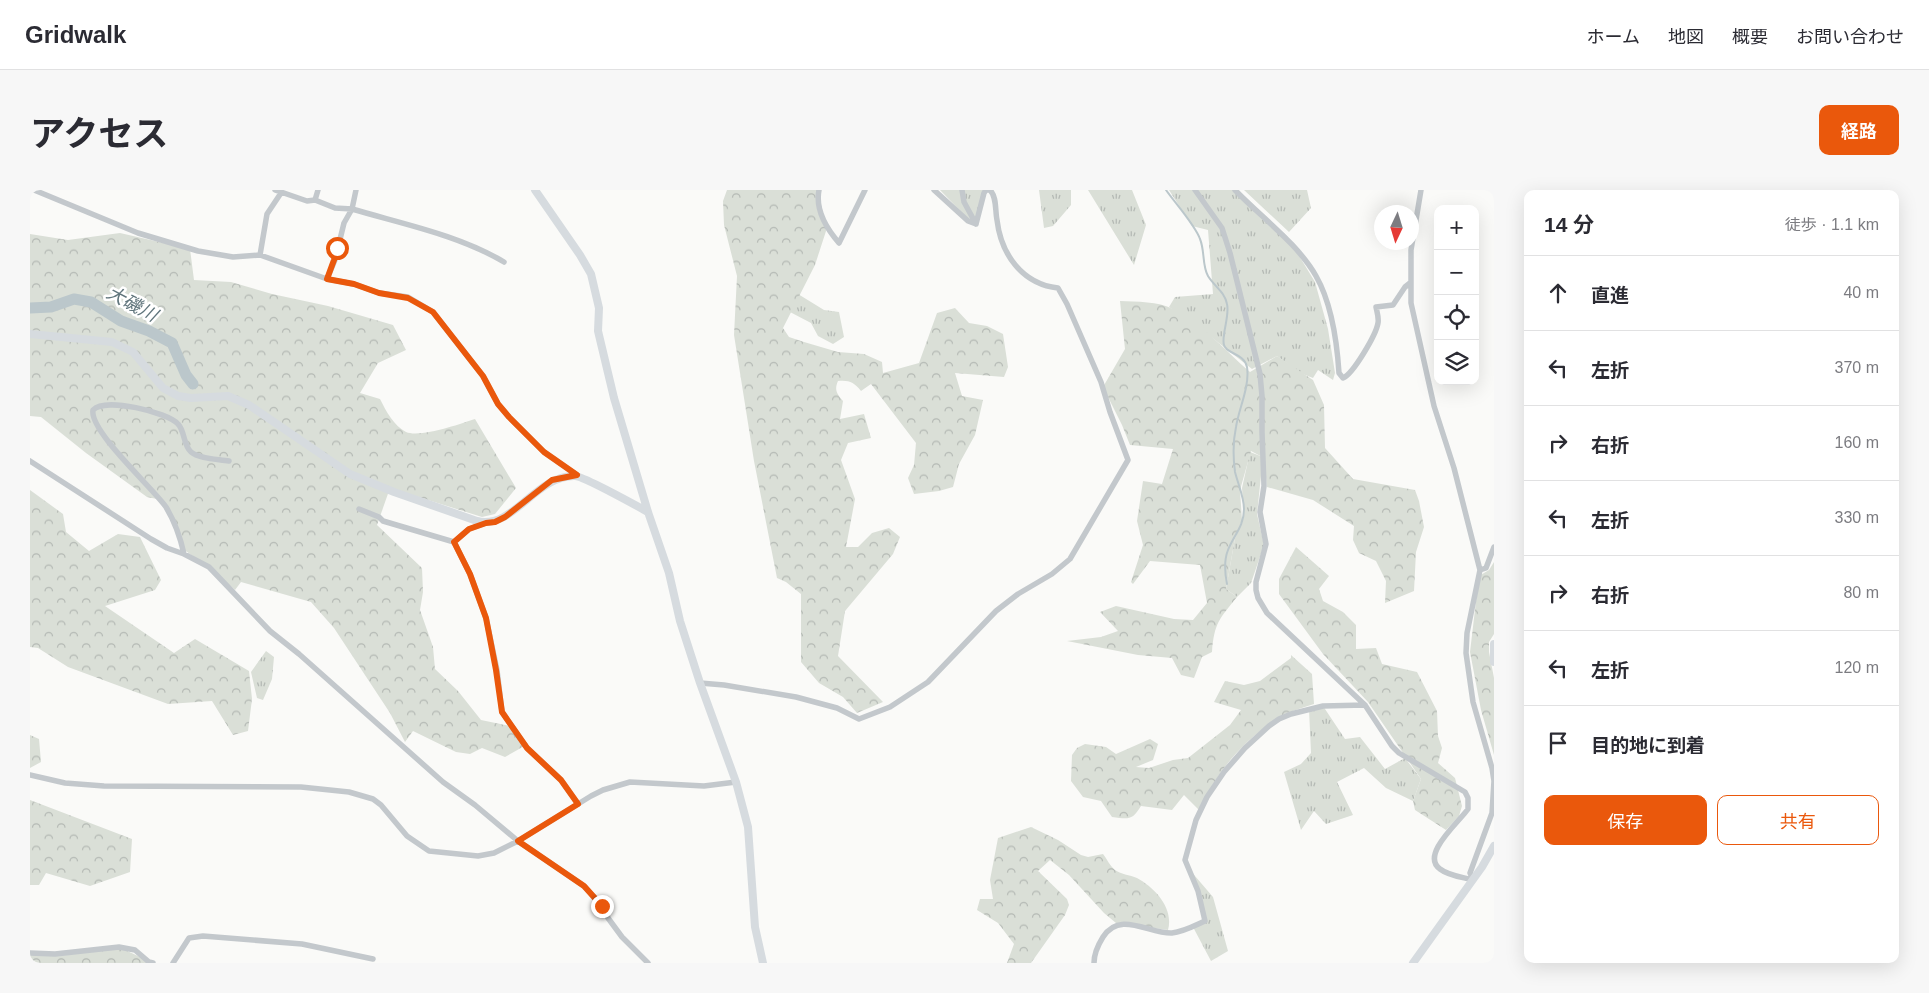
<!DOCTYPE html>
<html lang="ja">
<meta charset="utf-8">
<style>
:root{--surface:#fff;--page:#f7f7f7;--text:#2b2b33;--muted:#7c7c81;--line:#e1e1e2;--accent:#ea580c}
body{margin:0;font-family:Helvetica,"Noto Sans JP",sans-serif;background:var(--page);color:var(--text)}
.controls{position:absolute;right:15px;top:15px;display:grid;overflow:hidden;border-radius:10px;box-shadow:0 5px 20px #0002}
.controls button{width:45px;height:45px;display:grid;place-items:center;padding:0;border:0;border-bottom:1px solid var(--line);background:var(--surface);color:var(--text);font:25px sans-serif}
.compass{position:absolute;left:1344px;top:15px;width:45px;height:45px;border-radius:50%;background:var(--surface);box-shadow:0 5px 20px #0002;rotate:184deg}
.stop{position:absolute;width:15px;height:15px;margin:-11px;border:4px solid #ea580c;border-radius:50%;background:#fff}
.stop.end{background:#ea580c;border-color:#fff;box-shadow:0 1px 5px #0008}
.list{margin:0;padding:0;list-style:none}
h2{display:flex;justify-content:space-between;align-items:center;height:65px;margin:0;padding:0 20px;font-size:21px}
h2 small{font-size:16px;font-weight:400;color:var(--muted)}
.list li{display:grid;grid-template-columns:32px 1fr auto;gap:15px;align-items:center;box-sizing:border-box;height:75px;padding:0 20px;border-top:1px solid var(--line)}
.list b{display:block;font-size:19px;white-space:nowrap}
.list em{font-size:16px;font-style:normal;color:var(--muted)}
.actions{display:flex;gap:10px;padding:15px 20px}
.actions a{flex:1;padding:11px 0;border:1px solid var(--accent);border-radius:10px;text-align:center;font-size:18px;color:var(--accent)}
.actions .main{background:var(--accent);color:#fff}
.icon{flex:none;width:28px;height:28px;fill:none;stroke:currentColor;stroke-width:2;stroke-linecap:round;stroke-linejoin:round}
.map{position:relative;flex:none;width:1464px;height:773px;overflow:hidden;border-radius:10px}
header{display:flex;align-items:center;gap:30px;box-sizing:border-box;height:70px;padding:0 25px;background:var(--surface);border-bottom:1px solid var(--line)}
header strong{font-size:24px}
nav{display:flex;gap:28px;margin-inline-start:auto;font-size:18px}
.intro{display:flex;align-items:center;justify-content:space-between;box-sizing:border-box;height:120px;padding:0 30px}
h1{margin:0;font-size:35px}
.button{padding:12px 22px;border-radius:10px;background:var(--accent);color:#fff;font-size:18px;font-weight:700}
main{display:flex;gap:30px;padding:0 30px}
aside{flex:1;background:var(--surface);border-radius:10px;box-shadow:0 5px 20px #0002}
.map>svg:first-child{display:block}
.grass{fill:url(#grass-tufts)}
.forest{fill:url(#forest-crowns)}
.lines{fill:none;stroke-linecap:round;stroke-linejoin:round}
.stream{stroke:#bbc7cb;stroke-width:2}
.river{stroke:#bbc7cb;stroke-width:11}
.street{stroke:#c3c8cc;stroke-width:5.5}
.secondary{stroke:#d6dbdf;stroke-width:8}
.route{stroke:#ea580c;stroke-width:6}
.labels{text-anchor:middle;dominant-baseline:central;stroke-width:5;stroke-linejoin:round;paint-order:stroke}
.water-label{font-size:18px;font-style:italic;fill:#60757c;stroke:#fff}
</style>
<header>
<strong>Gridwalk</strong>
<nav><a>ホーム</a><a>地図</a><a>概要</a><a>お問い合わせ</a></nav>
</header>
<div class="intro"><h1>アクセス</h1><a class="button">経路</a></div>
<main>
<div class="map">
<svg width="1464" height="773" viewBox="0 0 1464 773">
<defs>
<pattern id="grass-tufts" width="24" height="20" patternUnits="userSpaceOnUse" patternTransform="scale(1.25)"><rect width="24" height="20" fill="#dadfd7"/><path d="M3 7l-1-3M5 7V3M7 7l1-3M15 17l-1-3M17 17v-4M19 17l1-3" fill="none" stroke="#b4b9b4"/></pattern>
<pattern id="forest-crowns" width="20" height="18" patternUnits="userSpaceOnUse" patternTransform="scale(1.25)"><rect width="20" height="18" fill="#dadfd7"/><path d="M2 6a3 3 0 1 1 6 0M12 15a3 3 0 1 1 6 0" fill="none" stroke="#b4b9b4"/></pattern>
</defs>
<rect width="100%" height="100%" fill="#fafaf8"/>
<path class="grass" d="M910,0H955L946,34L942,33Z
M1009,0H1041V15L1023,36L1014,38Z
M1058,0H1102L1116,35L1104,75Z
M1139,0H1204L1257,46L1285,92L1298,139L1305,183L1303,190L1288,180L1283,188L1270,183L1247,166L1222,179L1176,143L1139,117L1145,107L1183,104L1178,40L1162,36Z
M1214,0H1277L1281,18L1259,42Z
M768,104L794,120L809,122L814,147L803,154L788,146L781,133L760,122Z
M1220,262L1233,267L1227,324L1234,355L1221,393L1207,407L1196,399L1205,348L1214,327L1212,298Z
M236,461L244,467L242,489L233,510L227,508L221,482Z
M1293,516L1315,549L1330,547L1355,579L1375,568L1391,589L1383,611L1356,598L1334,578L1307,592L1323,625L1296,634L1284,621L1271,640L1254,582L1271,574L1281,563L1279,519Z
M1159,679L1183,707L1198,761L1181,771L1163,737L1175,731Z"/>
<path class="forest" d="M697,0H789L788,4L797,38L785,75L753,138L759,147L774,152L808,162L834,164L852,172L853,183L889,173L907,123L925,118L939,133L957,136L973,144L978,177L974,187L925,183L932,206L953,210L945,245L929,274L923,297L909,301L884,304L878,288L884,275L886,253L841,194L831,201C824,192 819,190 808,191C804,200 807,204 813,211L810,229L834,224L841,248L818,253L811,270L825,309L816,357H828L842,343L859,338L870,347L863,364L815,421L808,466L853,512L827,523L813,507L789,493L771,472V404L756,392L747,388L724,271L704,145L707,86L694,35L693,11Z
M90,43L160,59L164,90L201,92L242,104L298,116L363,135L376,160L348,173L330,203L350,209C356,221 364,236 376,242C390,248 430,234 445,229L486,298L465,324L452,327L360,298L347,335L392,378L393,402L390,420L403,457L405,479L428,501L451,530L480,536L498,554L475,567L452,558L440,564L426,562L383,541L375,552L360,523L304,438L281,412L211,392L205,400L181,379L153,359L132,310L117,307L56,263L11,227L0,226V44L38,50Z
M1090,111C1107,112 1128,111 1143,119C1172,134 1196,161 1220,182L1247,166L1283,190L1294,215L1295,258L1323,289L1385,300L1389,311L1394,337L1386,362L1384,401L1355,413L1356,391L1346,371L1329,363L1323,350L1324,336L1283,310L1237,297L1234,268L1221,261L1210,300L1212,330L1205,348L1196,399L1207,407C1190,428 1184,433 1182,462L1172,467L1164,488L1151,485L1142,468L1108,465L1037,451L1071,447L1088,441L1070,422L1086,416L1144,429L1163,430L1177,413L1170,375L1120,371L1103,394L1101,392L1113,355L1107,331L1113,291L1132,294L1143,259L1100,255L1092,235L1073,197L1095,159Z
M0,300L33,324L36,342L59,361L88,344L110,347L131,390L125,400L75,416L144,463L165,449L219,481L222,509L218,541L203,545L182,511L138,514L38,477L8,458L0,457Z
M1266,357L1299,386L1289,399L1293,411L1313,422L1326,435V459L1346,458L1352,474L1387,482L1407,521L1408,546L1412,558L1408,573L1425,588L1432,616L1429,626L1416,640L1385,620L1383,611L1391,589L1338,512L1293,464L1249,404V389Z
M1464,372V444L1459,452V462L1464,488V565L1451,520L1440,462L1449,386L1459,380Z
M1261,465L1282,484L1284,514C1275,517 1264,520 1255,524C1216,547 1188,579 1169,620L1154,605L1142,620L1111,616C1102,631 1098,629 1082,627L1071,611L1053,607L1041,591L1042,565L1047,558L1055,554L1076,557L1086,564L1120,549L1128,554L1123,570L1106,577L1119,578L1143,570L1158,568L1200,535L1211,520L1184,512L1195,491L1214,495L1230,491L1261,468Z
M0,545L9,549L11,572L0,578Z
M0,610L102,649L100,682L60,696L16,683L9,695H0Z
M1001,637L1028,650L1051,665L1058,667L1073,664C1077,669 1080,676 1085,680C1090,684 1100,685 1107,688C1125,698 1144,718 1138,740L1086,733L1074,723L1039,685L1020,670L1008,681L1037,709L1039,715L1035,725L1001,773H977L984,754L968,733L947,720L950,709H963L960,690L968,648Z
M93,759L123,773H0V762L6,763Z"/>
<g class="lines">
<path class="stream" d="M1136,0C1145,13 1165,35 1170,49C1175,61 1172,76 1178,86C1184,96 1195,102 1197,114C1200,126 1191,146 1194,155C1196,164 1214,163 1217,177C1220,196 1209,218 1206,237C1203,251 1203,267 1205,282C1208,294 1214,307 1214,319C1214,336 1204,345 1198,360C1194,370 1195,384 1197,394"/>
<path class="river" d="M0,118L21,117L44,109L61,112L91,131L119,141L142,153L156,185L163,194"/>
<path class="street" d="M4,0L108,43L168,61L203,67L230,65L297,89L324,94L349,103L378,107L403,122L453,186L468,214L479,227L514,262L547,285
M245,0L277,11L285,10L305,18L322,19C373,34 429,45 474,72
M789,0C785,20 796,38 809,53L835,0
M904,0L938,31L946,34
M932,0L934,12L946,34
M1165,0L1192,38L1200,63L1230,184L1232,206V242L1234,296L1230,322L1236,354L1226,392V400L1228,408L1237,423L1335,515L1362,556L1369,563L1435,602L1438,608V619C1429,632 1390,665 1410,679C1419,686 1432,687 1443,690
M1205,0C1231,27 1268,54 1286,86C1302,114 1307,152 1309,183L1313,188C1323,184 1346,145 1348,133C1349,128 1347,122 1346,117L1363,115L1375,97L1380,93
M1391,0L1381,60V113L1404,216L1424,278L1450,380L1437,443L1436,463L1443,512L1462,578L1464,591L1462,623L1440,683L1443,690
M285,10L288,0
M946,34L954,3L956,0H959
M230,65L237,24L251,3
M297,89L305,70L314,33L322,19L326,0
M0,271L121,349L137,358L154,364L179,377L240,441L269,464L413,592L445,615L488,651L554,696L572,716L578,728L592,747L618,773
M329,319L349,327L353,331L424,352L440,384L456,428L467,480L472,522L497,558L531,590L548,614
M424,352L439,339L456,333
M154,364C150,346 145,332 136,317C123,298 59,241 63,220C75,207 137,222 148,234C155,241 153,255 161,262C169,269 188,269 199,271
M1450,380L1456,378L1464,357
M670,493L694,495L766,507L807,518L829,529L860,517L898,492L966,421L988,404L1022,384L1040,369L1098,270L1080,222L1071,192L1037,114L1028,98C992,94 971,64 967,30C965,21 967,7 960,0
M0,585L35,593L74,596L271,597L319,602L343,609L351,615L377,646L399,661L448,666L464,663L488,651L561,606L573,600L600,592L674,596L706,592
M0,763L25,764L89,757L105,760L119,772L123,773
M143,773L159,748L173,746L272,754L343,769
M1064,773C1064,763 1068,755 1073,747C1090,720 1119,744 1142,743C1153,742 1164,736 1175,731L1168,701L1155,670L1166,630L1177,607L1194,582L1215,558L1239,536L1249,529L1261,524L1293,516L1335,515"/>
<path class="secondary" d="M505,0L550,65L561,84L569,118L568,141L584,208L618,322L639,383L650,431L670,493L706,592L718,637L725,737L733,773
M0,144L82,152L103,162L133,198L148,206L161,208L198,206L219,215L320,284L364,302L447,331C484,340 505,285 545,286C553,286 607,316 618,322
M1464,454V472
M1383,773L1452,677L1464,656"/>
</g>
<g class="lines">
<path class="route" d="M307,58L304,70L297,89L324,94L349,103L378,108L403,122L453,186L468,214L479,227L514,262L547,285L522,290L475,327L465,332L456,333L439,339L424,352L440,384L456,428L466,480L472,522L497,558L531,590L548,614L488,651L554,696L572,716"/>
</g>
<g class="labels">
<g class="water-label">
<text transform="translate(102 114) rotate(28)">大磯川</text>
</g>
</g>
</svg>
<div class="controls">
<button>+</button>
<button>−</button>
<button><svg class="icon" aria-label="locate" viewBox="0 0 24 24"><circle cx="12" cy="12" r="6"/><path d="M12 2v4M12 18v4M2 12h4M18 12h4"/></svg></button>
<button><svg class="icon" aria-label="layers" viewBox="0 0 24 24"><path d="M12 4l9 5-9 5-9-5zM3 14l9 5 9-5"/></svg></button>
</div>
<svg class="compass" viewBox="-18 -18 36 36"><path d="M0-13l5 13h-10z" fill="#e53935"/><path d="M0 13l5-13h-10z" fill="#7c7c81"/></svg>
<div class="stop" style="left:307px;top:58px"></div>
<div class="stop end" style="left:572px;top:716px"></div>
</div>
<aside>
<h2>14 分<small>徒歩 · 1.1 km</small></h2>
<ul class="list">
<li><svg class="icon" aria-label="ahead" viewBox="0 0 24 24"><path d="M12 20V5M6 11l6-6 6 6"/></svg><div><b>直進</b></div><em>40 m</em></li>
<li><svg class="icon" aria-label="left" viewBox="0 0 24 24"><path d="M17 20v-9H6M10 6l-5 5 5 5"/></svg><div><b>左折</b></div><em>370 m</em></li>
<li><svg class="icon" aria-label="right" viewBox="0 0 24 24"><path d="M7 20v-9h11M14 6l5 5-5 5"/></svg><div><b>右折</b></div><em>160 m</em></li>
<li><svg class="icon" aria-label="left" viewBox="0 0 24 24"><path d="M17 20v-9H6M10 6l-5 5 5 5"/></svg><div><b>左折</b></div><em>330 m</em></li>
<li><svg class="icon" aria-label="right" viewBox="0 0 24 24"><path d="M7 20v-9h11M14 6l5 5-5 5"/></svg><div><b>右折</b></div><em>80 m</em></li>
<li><svg class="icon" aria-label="left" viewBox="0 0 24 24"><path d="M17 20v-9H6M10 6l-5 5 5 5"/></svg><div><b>左折</b></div><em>120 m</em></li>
<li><svg class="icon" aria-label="arrive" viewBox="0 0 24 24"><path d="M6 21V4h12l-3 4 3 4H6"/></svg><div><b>目的地に到着</b></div></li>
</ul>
<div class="actions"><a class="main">保存</a><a>共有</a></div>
</aside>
</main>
